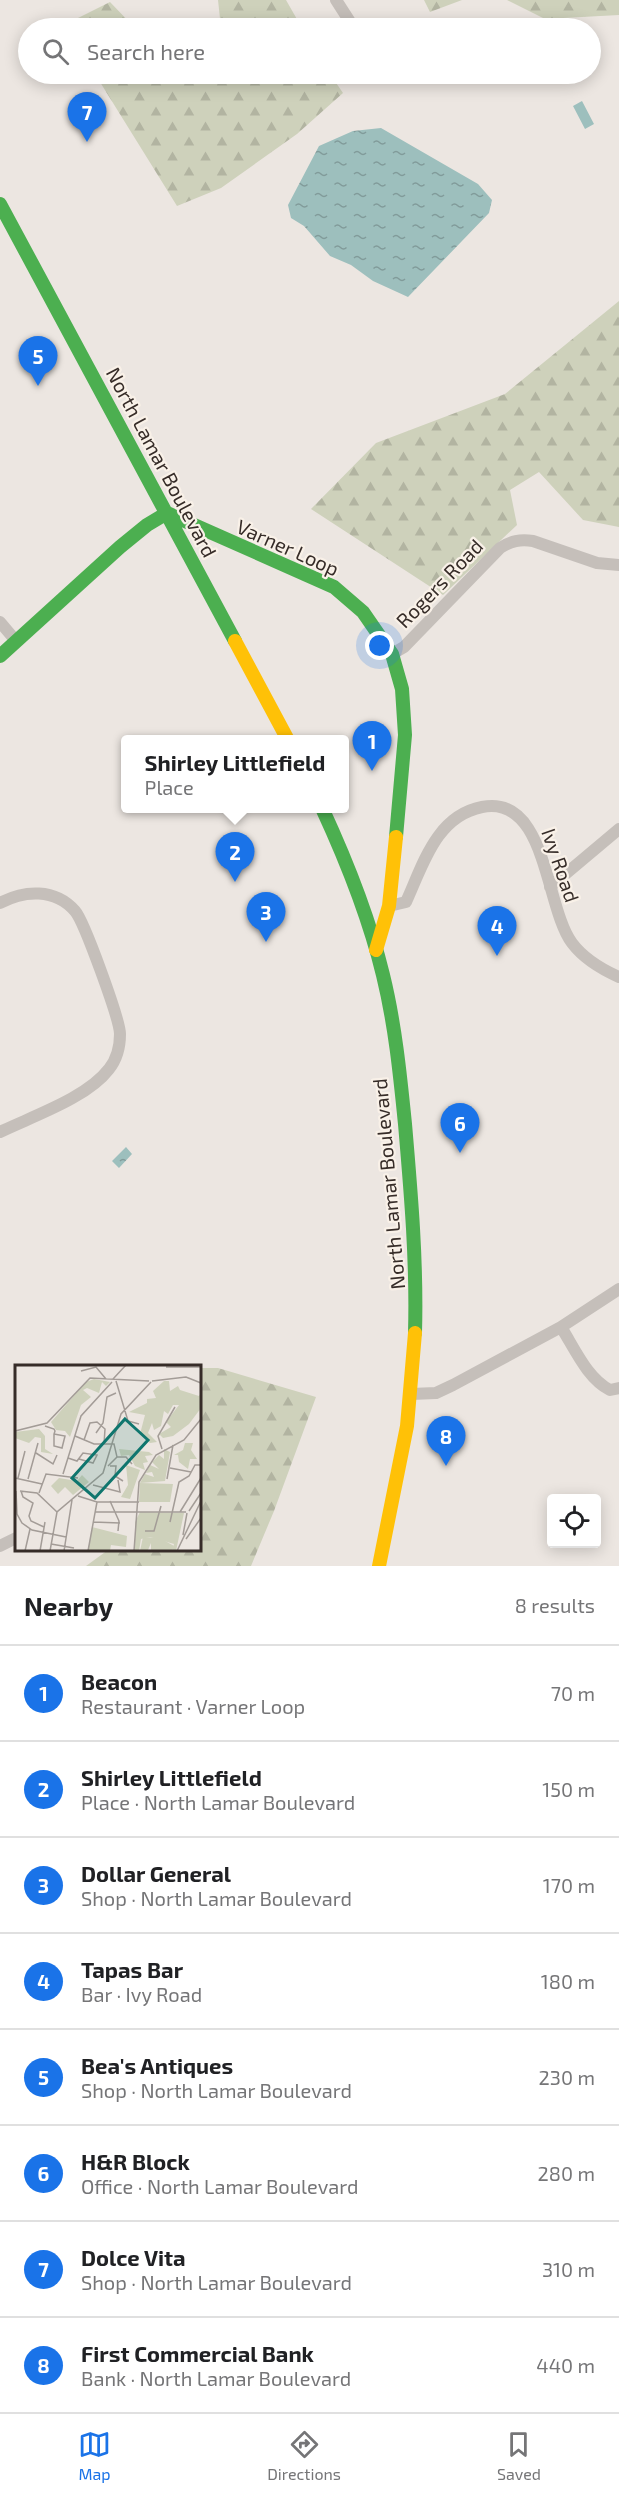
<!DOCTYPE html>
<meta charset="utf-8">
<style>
:root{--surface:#fff;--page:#f2f2f2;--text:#202124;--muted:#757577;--line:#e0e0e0;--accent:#1a73e8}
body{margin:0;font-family:"Exo 2",sans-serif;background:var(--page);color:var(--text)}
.controls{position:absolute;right:18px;bottom:18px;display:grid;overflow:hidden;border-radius:6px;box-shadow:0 3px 15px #0003}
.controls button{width:54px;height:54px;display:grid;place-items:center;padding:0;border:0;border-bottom:2px solid var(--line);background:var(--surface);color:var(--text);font:30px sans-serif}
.you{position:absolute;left:380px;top:646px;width:21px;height:21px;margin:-15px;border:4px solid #fff;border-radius:50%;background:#1a73e8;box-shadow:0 0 0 9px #1a73e833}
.badge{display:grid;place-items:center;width:39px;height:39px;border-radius:50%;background:var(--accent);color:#fff;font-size:20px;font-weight:700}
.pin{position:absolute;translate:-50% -50px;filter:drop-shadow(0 2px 3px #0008)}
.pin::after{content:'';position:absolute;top:32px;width:21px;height:18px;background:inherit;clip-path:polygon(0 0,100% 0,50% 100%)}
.popup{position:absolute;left:121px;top:735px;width:228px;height:78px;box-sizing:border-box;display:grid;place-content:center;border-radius:6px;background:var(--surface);filter:drop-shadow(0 2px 4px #0005);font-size:20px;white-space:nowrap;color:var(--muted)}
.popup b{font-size:22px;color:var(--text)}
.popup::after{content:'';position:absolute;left:50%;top:100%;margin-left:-12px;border:12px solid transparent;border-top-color:var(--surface)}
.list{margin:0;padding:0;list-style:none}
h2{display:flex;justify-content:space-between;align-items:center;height:78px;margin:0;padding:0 24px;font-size:26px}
h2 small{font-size:20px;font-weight:400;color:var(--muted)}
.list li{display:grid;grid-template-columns:39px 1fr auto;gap:18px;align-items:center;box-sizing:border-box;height:96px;padding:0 24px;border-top:2px solid var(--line)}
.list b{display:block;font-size:22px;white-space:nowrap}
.list p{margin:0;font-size:20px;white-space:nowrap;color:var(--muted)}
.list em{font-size:20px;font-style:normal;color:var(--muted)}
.icon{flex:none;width:33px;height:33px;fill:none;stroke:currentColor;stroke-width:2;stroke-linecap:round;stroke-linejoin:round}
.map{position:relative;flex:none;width:619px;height:1566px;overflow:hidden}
.search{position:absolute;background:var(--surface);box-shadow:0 3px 15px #0003;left:18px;right:18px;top:18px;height:66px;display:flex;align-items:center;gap:15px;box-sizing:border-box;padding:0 21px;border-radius:33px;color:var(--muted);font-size:22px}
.sheet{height:846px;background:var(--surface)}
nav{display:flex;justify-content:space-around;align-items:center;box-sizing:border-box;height:84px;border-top:2px solid var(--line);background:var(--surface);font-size:16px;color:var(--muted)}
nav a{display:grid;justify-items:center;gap:3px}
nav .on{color:var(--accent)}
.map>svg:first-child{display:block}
.forest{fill:url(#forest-firs)}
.water{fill:url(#water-ripples)}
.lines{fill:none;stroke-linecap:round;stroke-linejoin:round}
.street{stroke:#c5bfba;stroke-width:12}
.fast{stroke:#4caf50;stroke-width:14}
.slow{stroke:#ffc107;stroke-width:14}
.labels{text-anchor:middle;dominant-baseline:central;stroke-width:4.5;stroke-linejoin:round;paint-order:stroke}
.street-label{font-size:20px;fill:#362c28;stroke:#f9f1e8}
.inset-road{fill:none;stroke:#a39c97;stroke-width:1.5}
.view{fill:#0f766e;fill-opacity:0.15;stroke:#0f766e;stroke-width:3}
.inset-edge{fill:none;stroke:#362c28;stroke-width:3}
</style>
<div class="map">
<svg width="619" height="1566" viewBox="0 0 619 1566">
<defs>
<pattern id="forest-firs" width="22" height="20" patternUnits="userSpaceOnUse" patternTransform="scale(1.5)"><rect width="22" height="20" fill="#ced1bb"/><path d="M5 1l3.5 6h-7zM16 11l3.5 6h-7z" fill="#b2b4a1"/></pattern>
<pattern id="water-ripples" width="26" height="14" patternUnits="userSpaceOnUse" patternTransform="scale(1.5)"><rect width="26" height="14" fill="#9dbfbd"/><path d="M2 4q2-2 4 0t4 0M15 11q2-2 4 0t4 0" fill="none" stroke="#819b9a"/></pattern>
</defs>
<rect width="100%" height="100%" fill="#ece6e1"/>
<path class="forest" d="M218,0H286L302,28H221Z
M424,0H462L430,12Z
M507,0H619V15L545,19Z
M110,2L135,28H66L64,25Z
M95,74H330L343,93L297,134L221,188L177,206Z
M619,301V527L583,520L539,472L510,490L517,525L443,595L311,509L376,443L505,394Z
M200,1368H218L316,1397L274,1511L251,1566H86L108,1550H200Z"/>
<path class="water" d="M582,101L594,124L585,129L573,106Z
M381,128L478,184L492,200L489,213L408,297L373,281L351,265L330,256L304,226L291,218L288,205L319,146L353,131Z
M126,1147L132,1154L119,1168L112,1161Z"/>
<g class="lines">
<path class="street" d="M336,0L354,28
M0,622L16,641
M392,654L404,647L500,548C511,541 520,539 533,541L597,563L619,565
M550,887L619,829
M0,903C24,890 55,888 75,911C84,921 120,1020 120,1034C120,1047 117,1059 109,1069C87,1098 33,1116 0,1132
M389,906L406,902C423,865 436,816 482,807C547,794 545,907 572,943C584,959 601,969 619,977
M561,1327C575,1349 587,1378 610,1390L619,1388
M411,1394L436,1393L453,1385L561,1327L619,1289
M0,1546L16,1538"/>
<path class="fast" d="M0,204L235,641
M0,656L120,547L147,525L167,513L334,587L363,612L392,654L402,689L405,735L396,837
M322,808C347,862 369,917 383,975C395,1024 400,1074 405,1124C411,1194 417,1263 415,1333"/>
<path class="slow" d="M235,641L288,740
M376,950L389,906L396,837
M379,1566L407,1426L415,1333"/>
</g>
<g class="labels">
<g class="street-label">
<text transform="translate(162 462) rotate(62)">North Lamar Boulevard</text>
<text transform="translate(288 547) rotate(24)">Varner Loop</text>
<text transform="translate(439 583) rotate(-46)">Rogers Road</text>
<text transform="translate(561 865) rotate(71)">Ivy Road</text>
<text transform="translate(388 1184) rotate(-95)">North Lamar Boulevard</text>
</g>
</g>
<g transform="translate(15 1365)">
<rect width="186" height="186" fill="#ece6e1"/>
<path d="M128,172L145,173L159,181L157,186H136V178L133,185L125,186Z" fill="#ced1bb"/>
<path d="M79,14L95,17L91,21L87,17L84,28L72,23L68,25L76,32L66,40L55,72L50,66L41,65L36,57L71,17ZM149,16H154L155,26L163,21L165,25L184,31L186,28V43L174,59L158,71L148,73L144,69L156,62L151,57L164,40H158L153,49L149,46L146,61L139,65L137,58L133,68L142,77L135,78L125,69L130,50L114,47L132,38V34L141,33L138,26ZM24,64L30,71V84L38,89L26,87V73L20,72L14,78L0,73V67ZM170,78H178L176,85L182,94H175L173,104L164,97L163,90H159L168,85ZM104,84L134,87L138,90L130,91L133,97L128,98L130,105L120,101L114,90L106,91ZM149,84L155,87L150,116L125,118L130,109L139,112L137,107L131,108L135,100L144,104L137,97L144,90L149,94ZM111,100L125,105L115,134L106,132L113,120ZM67,110L74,117L58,130L50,122L43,129L36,121L44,113L62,116ZM125,147L169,148L161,186H157L159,179L135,172L126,174L124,186H120V157Z" fill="#ced1bb"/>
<path d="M77,162L112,171L111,182L96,180L95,186H73Z" fill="#ced1bb"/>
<path d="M125,118L158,119L155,137H124Z" fill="#ced1bb"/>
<path class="inset-road" d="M151,2H186M66,6L81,2L91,14M98,14L111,0M101,16L113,56L124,59M137,16L171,12L186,18M30,61L39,64L40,66L39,69V81L47,83L50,71L39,69M0,66L32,58L75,13L134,16M81,68L88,58L92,32L101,28M60,71L79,79H99L102,92L93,101M69,75L75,58L82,57L90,64L89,79M147,84L143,71L160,42M21,88L38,99L42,90M102,92H111L117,99M53,93L62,96L68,88L82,90L78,98L64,94M95,101H101L100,111L108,116M155,103L176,107M48,109L66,51L97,17M0,113L27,119M3,113L10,86M13,114L23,78M152,114L158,80M78,120L105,127L103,115M1,126L2,149L7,158L17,165L51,172M5,126L22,128L42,147M6,126L8,132L18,138L14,151L16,156L29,162M24,128L31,109L63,113M63,131L82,137H124M95,136L104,156L103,166M174,146L186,128M80,147H171M165,147L186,113M78,157L105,158M155,157L164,117L174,111L180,100H186M130,166H139L146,141M168,170L172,148M171,174L186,153M36,179L59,183M10,186L15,164M25,186L30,157M35,186L42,147L88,108L106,49L136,17M49,186L57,135M73,186L82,137M119,186L124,117L141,90L169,75L186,54M162,186L186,136"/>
<path class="view" d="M110,54L133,75L80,133L57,113Z"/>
<rect width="186" height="186" class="inset-edge"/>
</g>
</svg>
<div class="controls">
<button><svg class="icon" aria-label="locate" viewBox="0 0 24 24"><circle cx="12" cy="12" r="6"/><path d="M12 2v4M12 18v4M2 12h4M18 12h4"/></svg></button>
</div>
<div class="you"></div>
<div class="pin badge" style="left:372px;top:771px">1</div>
<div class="pin badge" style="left:235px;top:882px">2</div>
<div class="popup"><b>Shirley Littlefield</b>Place</div>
<div class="pin badge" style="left:266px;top:942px">3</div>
<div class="pin badge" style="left:497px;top:956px">4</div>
<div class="pin badge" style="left:38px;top:386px">5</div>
<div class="pin badge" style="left:460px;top:1153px">6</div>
<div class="pin badge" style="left:87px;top:142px">7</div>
<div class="pin badge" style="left:446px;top:1466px">8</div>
<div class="search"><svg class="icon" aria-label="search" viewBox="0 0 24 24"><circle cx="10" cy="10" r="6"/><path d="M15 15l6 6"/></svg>Search here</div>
</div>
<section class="sheet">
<h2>Nearby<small>8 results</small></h2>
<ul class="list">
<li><span class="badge">1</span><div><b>Beacon</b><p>Restaurant · Varner Loop</p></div><em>70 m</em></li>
<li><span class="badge">2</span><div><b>Shirley Littlefield</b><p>Place · North Lamar Boulevard</p></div><em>150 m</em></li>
<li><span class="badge">3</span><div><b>Dollar General</b><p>Shop · North Lamar Boulevard</p></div><em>170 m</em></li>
<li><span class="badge">4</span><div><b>Tapas Bar</b><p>Bar · Ivy Road</p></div><em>180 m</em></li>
<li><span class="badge">5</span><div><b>Bea's Antiques</b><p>Shop · North Lamar Boulevard</p></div><em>230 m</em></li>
<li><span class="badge">6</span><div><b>H&amp;R Block</b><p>Office · North Lamar Boulevard</p></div><em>280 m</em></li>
<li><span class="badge">7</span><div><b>Dolce Vita</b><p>Shop · North Lamar Boulevard</p></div><em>310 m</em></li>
<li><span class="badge">8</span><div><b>First Commercial Bank</b><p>Bank · North Lamar Boulevard</p></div><em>440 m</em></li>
</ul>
</section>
<nav>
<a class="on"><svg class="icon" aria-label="map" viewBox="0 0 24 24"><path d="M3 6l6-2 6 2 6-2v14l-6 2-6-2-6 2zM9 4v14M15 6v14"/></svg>Map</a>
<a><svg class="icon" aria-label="directions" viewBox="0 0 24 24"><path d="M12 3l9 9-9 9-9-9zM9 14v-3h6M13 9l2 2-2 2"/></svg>Directions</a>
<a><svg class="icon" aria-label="saved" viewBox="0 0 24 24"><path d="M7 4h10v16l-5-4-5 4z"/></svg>Saved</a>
</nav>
